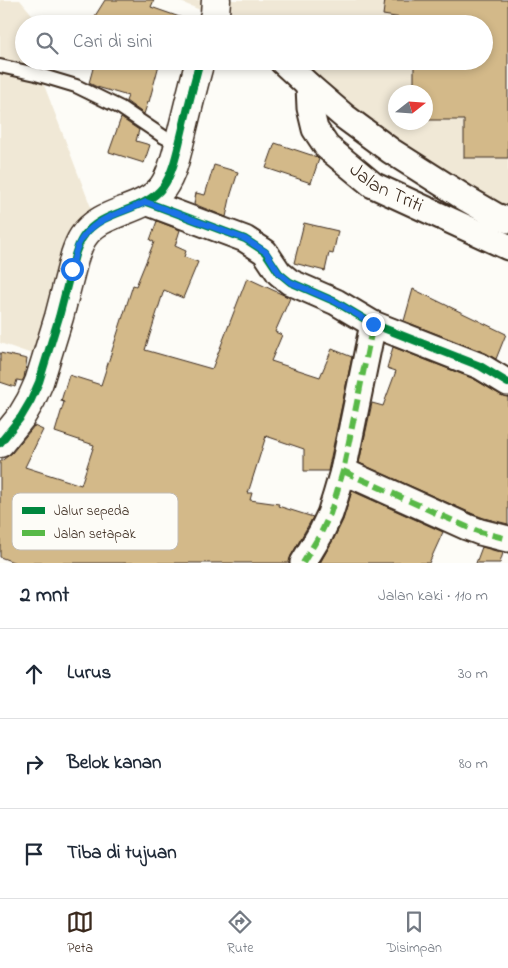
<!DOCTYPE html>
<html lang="id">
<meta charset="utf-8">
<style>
:root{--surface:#fff;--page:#f6f6f7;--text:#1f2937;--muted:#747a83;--line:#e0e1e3;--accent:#3b2a1e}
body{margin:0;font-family:"Indie Flower",sans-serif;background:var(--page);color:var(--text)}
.compass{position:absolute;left:388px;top:85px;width:45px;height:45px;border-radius:50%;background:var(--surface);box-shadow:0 2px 8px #0003;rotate:73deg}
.stop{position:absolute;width:15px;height:15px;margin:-11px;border:4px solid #1a73e8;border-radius:50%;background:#fff}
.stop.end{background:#1a73e8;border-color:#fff;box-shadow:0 1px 5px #0008}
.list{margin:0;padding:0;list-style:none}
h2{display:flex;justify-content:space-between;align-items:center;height:65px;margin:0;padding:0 20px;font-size:21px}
h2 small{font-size:16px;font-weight:400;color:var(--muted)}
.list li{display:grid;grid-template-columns:32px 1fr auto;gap:15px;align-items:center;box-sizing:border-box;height:90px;padding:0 20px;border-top:1px solid var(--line)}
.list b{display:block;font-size:19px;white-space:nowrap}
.list em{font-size:16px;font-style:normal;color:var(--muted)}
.icon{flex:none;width:28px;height:28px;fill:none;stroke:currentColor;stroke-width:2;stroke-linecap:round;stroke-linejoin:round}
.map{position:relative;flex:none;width:508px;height:563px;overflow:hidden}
.search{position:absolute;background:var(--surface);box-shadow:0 2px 8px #0003;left:15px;right:15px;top:15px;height:55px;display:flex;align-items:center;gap:12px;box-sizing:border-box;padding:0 18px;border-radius:28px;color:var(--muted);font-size:19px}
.sheet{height:335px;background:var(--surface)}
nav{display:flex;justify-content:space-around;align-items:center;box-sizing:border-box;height:70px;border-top:1px solid var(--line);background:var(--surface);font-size:14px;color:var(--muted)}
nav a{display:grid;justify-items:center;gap:2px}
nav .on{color:var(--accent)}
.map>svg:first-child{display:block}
.built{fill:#f0e8d6;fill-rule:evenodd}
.building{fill:#d3b989;stroke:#3b2a1e}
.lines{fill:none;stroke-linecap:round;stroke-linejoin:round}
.lane-casing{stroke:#3b2a1e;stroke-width:16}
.street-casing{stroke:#3b2a1e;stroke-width:29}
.secondary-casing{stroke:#3b2a1e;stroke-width:31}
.lane{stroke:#fdfcf7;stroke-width:12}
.street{stroke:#fdfcf7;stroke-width:25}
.secondary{stroke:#fdfcf7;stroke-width:28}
.quiet{stroke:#58b947;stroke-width:6;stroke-dasharray:12 6;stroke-linecap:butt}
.cycleway-casing{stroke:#fdfcf7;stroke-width:11}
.cycleway{stroke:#00873e;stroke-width:8}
.route{stroke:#1a73e8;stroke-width:6}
.labels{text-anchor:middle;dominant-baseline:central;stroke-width:4;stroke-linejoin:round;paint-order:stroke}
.street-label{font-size:20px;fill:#3b2a1e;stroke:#fdfcf7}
.key{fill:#fdfcf7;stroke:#c3bdb6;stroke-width:1}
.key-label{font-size:14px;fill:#3b2a1e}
</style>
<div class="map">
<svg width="508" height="563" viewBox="0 0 508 563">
<rect width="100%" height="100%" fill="#fdfcf7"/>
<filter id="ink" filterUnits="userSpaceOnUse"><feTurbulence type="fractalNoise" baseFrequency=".02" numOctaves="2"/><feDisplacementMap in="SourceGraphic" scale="10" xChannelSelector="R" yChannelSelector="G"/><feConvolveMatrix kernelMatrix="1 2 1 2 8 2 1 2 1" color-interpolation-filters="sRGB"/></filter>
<g filter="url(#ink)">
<path class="built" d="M0,0H20L40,24H24V61H46L44,85L97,223L38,356L0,343Z
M176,0H508V220L488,210L292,61H484V24H234ZM396,92H426V122H396Z"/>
<path class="building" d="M105,0H154L151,7L191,21L190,24H90Z
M385,0H508V158H464V120H426V92H414V61H484V24H414V20L383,15Z
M95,61H160L149,102H148L144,114L126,101L128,96L97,87L89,83Z
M121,118L139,130L136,141L150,145L144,163L109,152Z
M275,143L317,157L319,159L311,183L266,168Z
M214,165L238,172L231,194L226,217L194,204L196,193L205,195Z
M157,221L180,230L175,246L186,251L184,257L198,262L183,298L164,290L145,350L212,369L247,278L290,298L275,332L282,335L271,361L320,377L332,349L352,357L328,471H304V449L266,436L248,493H252L250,500L279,504L278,506L313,517L291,556L289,563H16L0,557V462L12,453L34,426L43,430L25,467L81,485L94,445L55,432L64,402L61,401L69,375L101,385L133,285L136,286L154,242L150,240Z
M304,223L338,231L333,254L329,253L325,271L294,263Z
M413,289L506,334L496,359L485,353L404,321Z
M393,347L474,379L501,395L508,397V524L484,518L473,514L359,463L372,403L383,406L396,371L387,368Z
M0,353L27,359L24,378L22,381L17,380L15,387L0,382Z
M352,491L443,532L429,563H320L333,540L343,520Z
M482,547L503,553L500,563H476Z"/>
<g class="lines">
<g class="lane-casing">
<path id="lane" d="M0,66L36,74L76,86L121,108L164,137L179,145"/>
</g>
<g class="street-casing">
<g id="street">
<path d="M282,61L295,73L309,86L345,117L391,151L465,198L496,216L508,220"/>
<path id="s1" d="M309,86L310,108L315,129L327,147L373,185L508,247"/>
<path d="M146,202L245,239L265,252L279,273L290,282L336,302L373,324L480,366L508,383"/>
<path d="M343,471L467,527L480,532L508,539"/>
<path d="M303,563L321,533L330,514L336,495L343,471L373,324"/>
</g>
</g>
<g class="secondary-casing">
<path id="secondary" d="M212,24L215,14L216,0
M0,443L21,417L31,400L39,382L59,317L75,255C77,249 79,243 83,237C101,209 143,213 163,187C173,173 177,152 181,136C187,111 193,86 200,61"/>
</g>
<use href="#lane" class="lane"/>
<use href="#street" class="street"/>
<use href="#secondary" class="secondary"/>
<path class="quiet" d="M343,471L467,527L480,532L508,539
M303,563L321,533L330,514L336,495L343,471L373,324"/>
<g class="cycleway-casing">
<path id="cycleway" d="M146,202L245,239L265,252L279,273L290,282L336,302L373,324L480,366L508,383
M0,443L21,417L31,400L39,382L59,317L75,255C77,249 79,243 83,237C101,209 143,213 163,187C173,173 177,152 181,136C187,111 193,86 200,61"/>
</g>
<use href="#cycleway" class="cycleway"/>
</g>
</g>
<g class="lines" filter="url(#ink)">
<path class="route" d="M72,269C74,258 76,245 84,236C99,216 126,212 146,202L245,239L266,252L279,273L290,282L336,302L373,324"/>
</g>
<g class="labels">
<g class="street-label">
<text stroke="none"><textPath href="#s1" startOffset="138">Jalan Triti</textPath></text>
</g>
</g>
<rect x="12" y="493" width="166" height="57" rx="8" class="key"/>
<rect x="22" y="507" width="23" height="7" fill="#00873e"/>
<rect x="22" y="530" width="23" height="6" fill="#58b947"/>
<g class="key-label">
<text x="54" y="515">Jalur sepeda</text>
<text x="54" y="538">Jalan setapak</text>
</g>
</svg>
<svg class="compass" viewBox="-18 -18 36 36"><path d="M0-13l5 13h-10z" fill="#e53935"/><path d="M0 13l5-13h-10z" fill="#747a83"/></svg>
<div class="stop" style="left:72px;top:269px"></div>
<div class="stop end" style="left:373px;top:324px"></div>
<div class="search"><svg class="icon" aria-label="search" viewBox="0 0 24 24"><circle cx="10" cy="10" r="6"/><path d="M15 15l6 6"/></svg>Cari di sini</div>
</div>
<section class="sheet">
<h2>2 mnt<small>Jalan kaki · 110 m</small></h2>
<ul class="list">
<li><svg class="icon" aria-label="ahead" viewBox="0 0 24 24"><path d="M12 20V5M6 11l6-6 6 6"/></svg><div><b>Lurus</b></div><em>30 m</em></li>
<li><svg class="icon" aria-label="right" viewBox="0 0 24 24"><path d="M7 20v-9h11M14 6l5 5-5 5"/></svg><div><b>Belok kanan</b></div><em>80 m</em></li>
<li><svg class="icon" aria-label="arrive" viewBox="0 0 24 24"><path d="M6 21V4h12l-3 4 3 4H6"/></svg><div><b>Tiba di tujuan</b></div></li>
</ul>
</section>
<nav>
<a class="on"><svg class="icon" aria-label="map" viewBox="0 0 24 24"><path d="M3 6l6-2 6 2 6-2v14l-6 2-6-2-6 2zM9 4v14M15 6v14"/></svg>Peta</a>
<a><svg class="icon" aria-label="directions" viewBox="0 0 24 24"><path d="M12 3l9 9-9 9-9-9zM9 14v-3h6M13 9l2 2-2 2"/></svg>Rute</a>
<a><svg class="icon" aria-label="saved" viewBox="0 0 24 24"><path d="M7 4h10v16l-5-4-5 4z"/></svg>Disimpan</a>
</nav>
